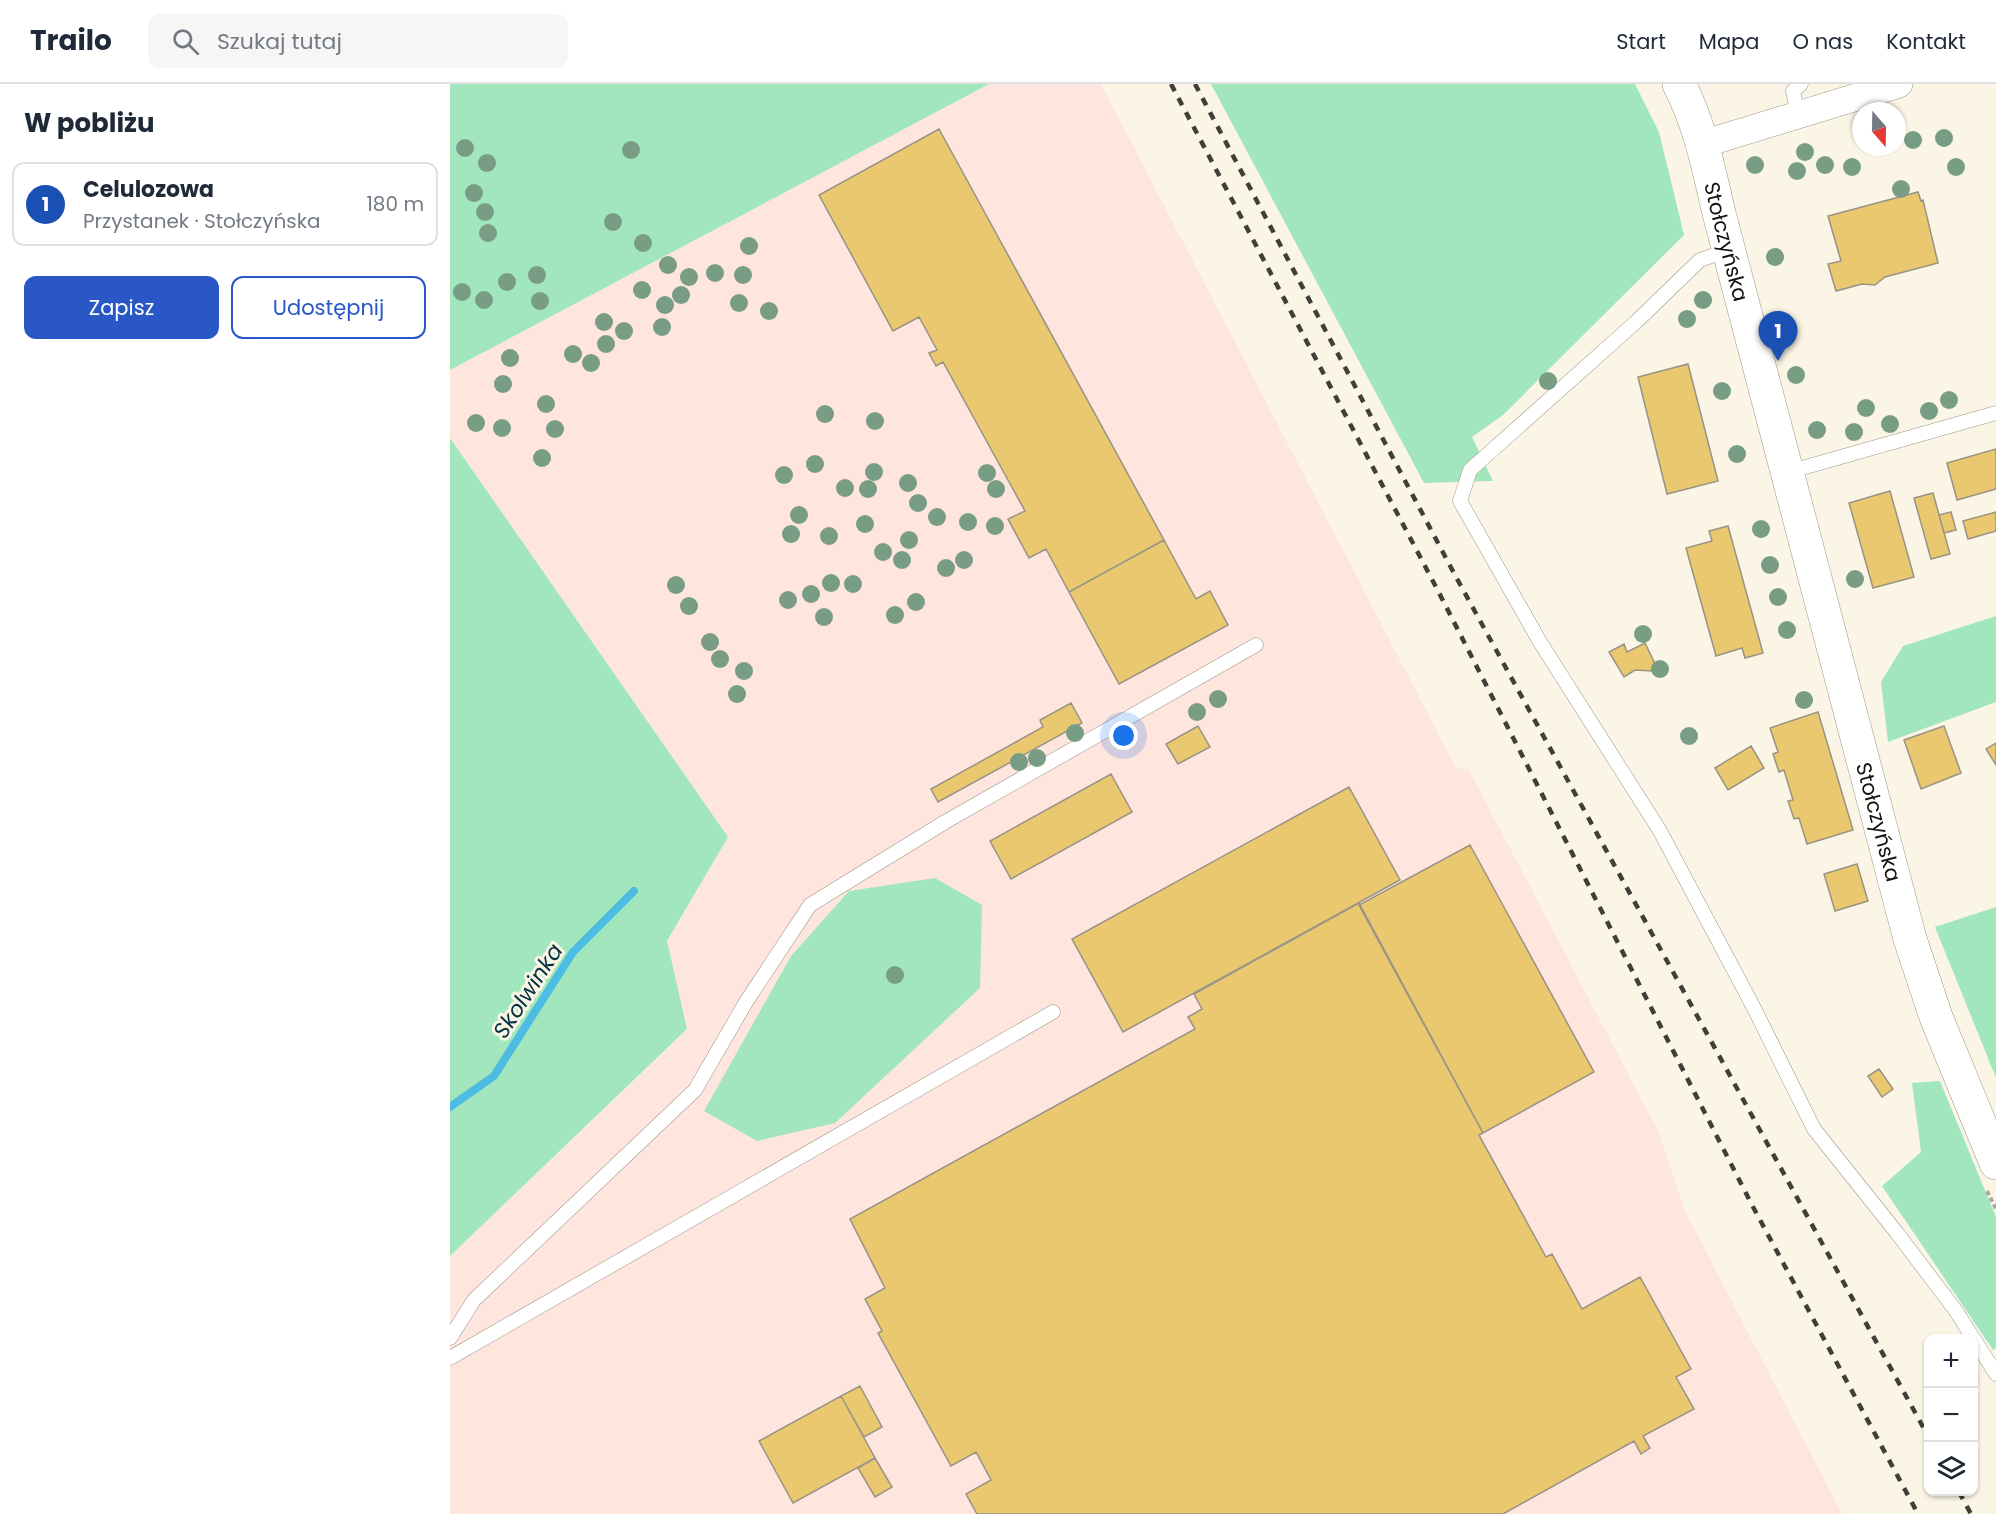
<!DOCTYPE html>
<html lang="pl">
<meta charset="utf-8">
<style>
:root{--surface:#fff;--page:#f6f6f7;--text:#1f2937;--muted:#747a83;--line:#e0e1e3;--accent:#2957c6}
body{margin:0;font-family:Poppins,sans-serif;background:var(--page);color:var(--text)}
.controls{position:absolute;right:18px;bottom:18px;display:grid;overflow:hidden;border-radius:12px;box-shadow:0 2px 4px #0004}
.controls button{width:54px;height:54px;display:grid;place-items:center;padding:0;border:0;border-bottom:2px solid var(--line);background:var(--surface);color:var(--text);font:30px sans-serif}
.compass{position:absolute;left:1402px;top:18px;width:54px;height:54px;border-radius:50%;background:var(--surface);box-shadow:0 2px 4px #0004;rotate:160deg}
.you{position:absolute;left:674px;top:652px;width:21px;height:21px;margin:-15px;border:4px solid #fff;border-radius:50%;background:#1a73e8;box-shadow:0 0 0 9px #1a73e833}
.badge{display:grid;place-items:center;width:39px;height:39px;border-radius:50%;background:var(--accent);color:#fff;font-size:20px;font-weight:700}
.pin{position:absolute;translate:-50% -50px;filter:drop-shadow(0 2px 3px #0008)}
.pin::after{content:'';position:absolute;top:32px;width:21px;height:18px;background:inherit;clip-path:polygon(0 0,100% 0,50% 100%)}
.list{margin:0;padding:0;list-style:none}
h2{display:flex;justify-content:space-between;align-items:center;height:78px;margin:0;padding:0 24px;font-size:26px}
h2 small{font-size:20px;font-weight:400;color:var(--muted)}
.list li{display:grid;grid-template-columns:39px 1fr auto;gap:18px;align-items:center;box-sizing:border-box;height:84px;margin:0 12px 12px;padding:0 12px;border:2px solid var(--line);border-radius:12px}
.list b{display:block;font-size:22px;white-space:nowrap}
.list p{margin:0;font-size:20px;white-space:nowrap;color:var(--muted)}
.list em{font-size:20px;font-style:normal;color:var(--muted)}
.actions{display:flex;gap:12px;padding:18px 24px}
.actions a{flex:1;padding:14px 0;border:2px solid var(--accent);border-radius:12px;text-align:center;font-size:21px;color:var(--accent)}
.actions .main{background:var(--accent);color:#fff}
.icon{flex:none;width:33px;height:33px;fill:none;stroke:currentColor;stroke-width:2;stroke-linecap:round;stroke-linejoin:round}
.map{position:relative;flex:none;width:1546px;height:1430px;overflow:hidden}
header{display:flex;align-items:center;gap:36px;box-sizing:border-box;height:84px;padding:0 30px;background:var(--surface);border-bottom:2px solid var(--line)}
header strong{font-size:28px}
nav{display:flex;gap:33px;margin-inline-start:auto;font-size:21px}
.search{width:420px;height:54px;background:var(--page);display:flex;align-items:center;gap:15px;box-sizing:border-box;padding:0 21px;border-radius:12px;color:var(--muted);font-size:22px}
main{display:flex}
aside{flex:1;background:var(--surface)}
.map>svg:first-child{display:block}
.industrial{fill:#fee5dd}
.green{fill:#a2e6be}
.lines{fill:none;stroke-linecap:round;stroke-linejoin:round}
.stream{stroke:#4cbce3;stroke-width:8}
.building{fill:#e9c870;stroke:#989384;stroke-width:1.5}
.lane-casing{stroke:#9c9688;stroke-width:15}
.street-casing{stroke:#9c9688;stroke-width:28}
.secondary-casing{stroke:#9c9688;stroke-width:34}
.path{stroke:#aea99d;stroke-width:4;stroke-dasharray:4.5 3;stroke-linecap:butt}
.lane{stroke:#fff;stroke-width:14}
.street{stroke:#fff;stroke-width:27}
.secondary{stroke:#fff;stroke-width:33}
.rail{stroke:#413e37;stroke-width:4.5;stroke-dasharray:8 8;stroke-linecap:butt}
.tree{fill:#789d84}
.labels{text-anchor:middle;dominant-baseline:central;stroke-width:6;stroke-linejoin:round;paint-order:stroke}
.street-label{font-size:21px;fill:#14120d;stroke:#fbf5e5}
.water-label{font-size:22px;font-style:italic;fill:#003242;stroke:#fbf5e5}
</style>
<header>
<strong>Trailo</strong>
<div class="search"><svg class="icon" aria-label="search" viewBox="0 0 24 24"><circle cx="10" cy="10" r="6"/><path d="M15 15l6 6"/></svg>Szukaj tutaj</div>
<nav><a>Start</a><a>Mapa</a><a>O nas</a><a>Kontakt</a></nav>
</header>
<main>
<aside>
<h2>W pobliżu<small></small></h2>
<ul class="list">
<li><span class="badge" style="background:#1a4fb4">1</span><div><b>Celulozowa</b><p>Przystanek · Stołczyńska</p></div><em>180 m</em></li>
</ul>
<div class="actions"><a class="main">Zapisz</a><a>Udostępnij</a></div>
</aside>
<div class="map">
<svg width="1546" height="1430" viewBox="0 0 1546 1430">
<rect width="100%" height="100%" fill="#fbf5e5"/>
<path class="industrial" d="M539,0H651L1006,684L1019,686L1208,1047L1235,1127L1392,1430H0V1172L237,946L217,857L278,753L0,354V286Z"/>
<path class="green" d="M0,0H539L0,286Z
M761,0H1185L1209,48L1234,151L1053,331L1022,353L1043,397L974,399Z
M0,354L278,753L217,857L237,945L0,1172Z
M1546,532V618L1438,658L1431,598L1453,562Z
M485,794L532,821L530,904L385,1039L307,1057L254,1027L341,872L399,807Z
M1546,823V994L1485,843Z
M1490,997L1546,1133V1264L1543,1266L1432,1102L1471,1068L1462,999Z"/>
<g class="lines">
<path class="stream" d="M0,1023L44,992L123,868L184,807"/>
</g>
<path class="building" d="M489,45L714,456L619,508L596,465L579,474L558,435L575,427L493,278L486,282L479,269L487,266L469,233L443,247L369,111Z
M1468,108L1471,117L1473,116L1488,179L1435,193L1425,201L1412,200L1386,207L1378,180L1391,177L1378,132Z
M1238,280L1268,397L1217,410L1188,293Z
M1546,365V405L1507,416L1497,379Z
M1440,407L1464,493L1423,504L1399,419Z
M1483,409L1500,470L1481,475L1464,414Z
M1501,428L1506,446L1494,449L1489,431Z
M1546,428V447L1518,455L1513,437Z
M1278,442L1313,569L1295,574L1292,564L1266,572L1236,464L1262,457L1259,447Z
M714,456L746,515L760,507L778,541L669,600L619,508Z
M1195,559L1207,584L1201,587L1185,586L1174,593L1159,568L1174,560L1177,568Z
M621,619L632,639L488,718L481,705L593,643L590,636Z
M1368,628L1403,746L1357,760L1349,734L1344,735L1338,717L1343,716L1334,686L1329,688L1323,670L1328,668L1320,644Z
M748,642L760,663L728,680L716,660Z
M1494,642L1511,689L1471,705L1454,656Z
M1546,659V681L1536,665Z
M1301,662L1314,684L1278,706L1265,684Z
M661,690L682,728L561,795L540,757Z
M899,703L950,796L673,948L622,855Z
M1020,761L1144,988L1033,1049L909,821Z
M1407,780L1418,817L1385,827L1374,790Z
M909,819L1033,1049L1029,1051L1096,1173L1102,1170L1132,1225L1190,1193L1241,1285L1226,1293L1244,1325L1193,1352L1200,1364L1191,1370L1184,1357L1053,1430H527L516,1410L541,1396L526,1368L501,1382L428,1249L432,1247L415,1215L435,1204L400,1135L745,945L738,933L752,925L744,910Z
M1429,985L1443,1005L1432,1013L1418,992Z
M410,1302L432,1343L414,1353L391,1312Z
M391,1312L425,1374L343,1419L309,1357Z
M425,1374L442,1403L425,1413L408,1384Z"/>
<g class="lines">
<g class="lane-casing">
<path id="lane" d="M1348,32L1343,7L1351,0
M1279,166L1250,176L1186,238L1020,386L1010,417L1090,558L1210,747L1305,926L1364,1045L1447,1149L1506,1227L1523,1254
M1338,388L1546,329
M0,1254L24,1216L245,1006L296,918L360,821L495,738L806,561
M1524,1255L1546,1290
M0,1274L603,928"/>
</g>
<g class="street-casing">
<path id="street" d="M1253,60L1449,0"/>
</g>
<g class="secondary-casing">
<g id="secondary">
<path id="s1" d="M1229,0C1251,42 1259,88 1270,133L1460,855L1486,933L1546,1079"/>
</g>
</g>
<path class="path" d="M1537,1107L1546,1125"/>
<use href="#lane" class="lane"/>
<use href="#street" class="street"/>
<use href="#secondary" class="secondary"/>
<path class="rail" d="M721,0L986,503L1302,1121L1468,1430
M745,0L1006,493L1478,1352
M1509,1408L1521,1430"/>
</g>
<g class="tree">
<circle cx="1494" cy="54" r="9"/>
<circle cx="1463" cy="56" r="9"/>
<circle cx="15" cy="64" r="9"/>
<circle cx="181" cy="66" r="9"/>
<circle cx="1355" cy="68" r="9"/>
<circle cx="37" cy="79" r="9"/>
<circle cx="1305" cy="81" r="9"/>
<circle cx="1375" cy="81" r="9"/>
<circle cx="1402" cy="83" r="9"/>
<circle cx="1506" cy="83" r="9"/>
<circle cx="1347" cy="87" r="9"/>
<circle cx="1451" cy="105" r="9"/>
<circle cx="24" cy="109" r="9"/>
<circle cx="35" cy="128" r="9"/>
<circle cx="163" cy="138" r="9"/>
<circle cx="38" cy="149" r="9"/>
<circle cx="193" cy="159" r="9"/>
<circle cx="299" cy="162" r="9"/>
<circle cx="1325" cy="173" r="9"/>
<circle cx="218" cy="181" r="9"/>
<circle cx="265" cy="189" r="9"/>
<circle cx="87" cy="191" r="9"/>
<circle cx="293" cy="191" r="9"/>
<circle cx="239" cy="193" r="9"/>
<circle cx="57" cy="198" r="9"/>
<circle cx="192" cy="206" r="9"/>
<circle cx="12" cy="208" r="9"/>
<circle cx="231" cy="211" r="9"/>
<circle cx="34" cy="216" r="9"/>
<circle cx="1253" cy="216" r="9"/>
<circle cx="90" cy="217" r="9"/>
<circle cx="289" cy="219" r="9"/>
<circle cx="215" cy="221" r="9"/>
<circle cx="319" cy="227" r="9"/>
<circle cx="1237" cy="235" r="9"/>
<circle cx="154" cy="238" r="9"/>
<circle cx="212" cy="243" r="9"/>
<circle cx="174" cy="247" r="9"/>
<circle cx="1333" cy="250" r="9"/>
<circle cx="156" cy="260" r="9"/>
<circle cx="123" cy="270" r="9"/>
<circle cx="60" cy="274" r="9"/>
<circle cx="141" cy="279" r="9"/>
<circle cx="1346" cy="291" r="9"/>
<circle cx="1098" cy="297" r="9"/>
<circle cx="53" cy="300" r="9"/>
<circle cx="1272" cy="307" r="9"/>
<circle cx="1499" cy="316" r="9"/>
<circle cx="96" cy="320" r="9"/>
<circle cx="1416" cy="324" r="9"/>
<circle cx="1479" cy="327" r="9"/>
<circle cx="375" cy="330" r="9"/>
<circle cx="425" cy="337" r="9"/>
<circle cx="26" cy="339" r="9"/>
<circle cx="1440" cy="340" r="9"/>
<circle cx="52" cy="344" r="9"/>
<circle cx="105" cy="345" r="9"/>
<circle cx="1367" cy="346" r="9"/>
<circle cx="1404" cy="348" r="9"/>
<circle cx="1287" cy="370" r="9"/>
<circle cx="92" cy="374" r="9"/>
<circle cx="365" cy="380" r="9"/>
<circle cx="424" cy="388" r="9"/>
<circle cx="537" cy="389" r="9"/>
<circle cx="334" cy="391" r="9"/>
<circle cx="458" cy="399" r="9"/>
<circle cx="395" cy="404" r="9"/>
<circle cx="418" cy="405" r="9"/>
<circle cx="546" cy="405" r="9"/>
<circle cx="468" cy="419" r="9"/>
<circle cx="349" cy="431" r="9"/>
<circle cx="487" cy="433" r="9"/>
<circle cx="518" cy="438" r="9"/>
<circle cx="415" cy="440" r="9"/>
<circle cx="545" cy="442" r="9"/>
<circle cx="1311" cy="445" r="9"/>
<circle cx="341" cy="450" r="9"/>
<circle cx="379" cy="452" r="9"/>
<circle cx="459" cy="456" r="9"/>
<circle cx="433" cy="468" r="9"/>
<circle cx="452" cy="476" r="9"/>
<circle cx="514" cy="476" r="9"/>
<circle cx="1320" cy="481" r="9"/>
<circle cx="496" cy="484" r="9"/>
<circle cx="1405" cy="495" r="9"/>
<circle cx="381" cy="499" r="9"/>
<circle cx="403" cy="500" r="9"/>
<circle cx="226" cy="501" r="9"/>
<circle cx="361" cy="510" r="9"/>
<circle cx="1328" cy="513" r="9"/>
<circle cx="338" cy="516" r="9"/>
<circle cx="466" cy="518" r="9"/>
<circle cx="239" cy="522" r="9"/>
<circle cx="445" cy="531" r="9"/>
<circle cx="374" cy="533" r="9"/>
<circle cx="1337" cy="546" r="9"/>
<circle cx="1193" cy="550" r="9"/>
<circle cx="260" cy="558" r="9"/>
<circle cx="270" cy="575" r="9"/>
<circle cx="1210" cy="585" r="9"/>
<circle cx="294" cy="587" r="9"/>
<circle cx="287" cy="610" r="9"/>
<circle cx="768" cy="615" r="9"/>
<circle cx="1354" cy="616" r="9"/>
<circle cx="747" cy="628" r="9"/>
<circle cx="625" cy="649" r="9"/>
<circle cx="1239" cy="652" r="9"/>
<circle cx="587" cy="674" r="9"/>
<circle cx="569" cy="678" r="9"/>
<circle cx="445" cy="891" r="9"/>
</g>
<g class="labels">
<g class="street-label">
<text stroke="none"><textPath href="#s1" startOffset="165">Stołczyńska</textPath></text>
<text stroke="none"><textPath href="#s1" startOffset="765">Stołczyńska</textPath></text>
</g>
<g class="water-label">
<text transform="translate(78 907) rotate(-57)">Skolwinka</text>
</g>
</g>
</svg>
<div class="controls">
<button>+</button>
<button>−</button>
<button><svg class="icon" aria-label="layers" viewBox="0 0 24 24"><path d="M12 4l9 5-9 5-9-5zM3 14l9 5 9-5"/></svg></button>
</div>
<svg class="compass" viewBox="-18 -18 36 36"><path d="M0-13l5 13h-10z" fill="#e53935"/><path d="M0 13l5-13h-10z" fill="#747a83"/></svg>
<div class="you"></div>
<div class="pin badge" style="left:1328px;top:277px;background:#1a4fb4">1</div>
</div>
</main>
